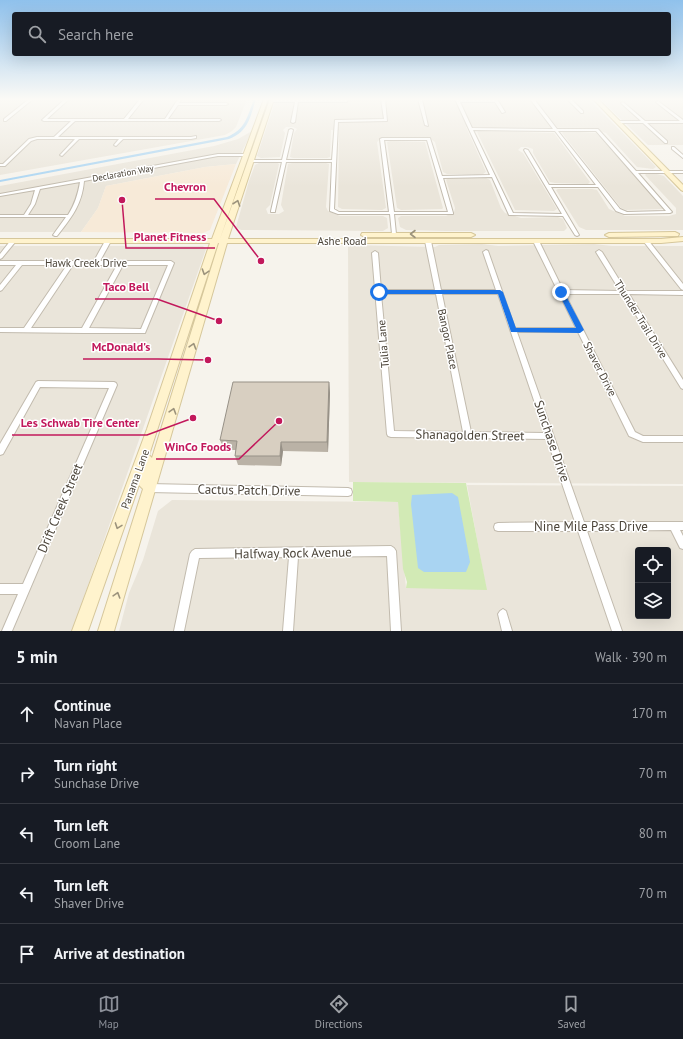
<!DOCTYPE html>
<meta charset="utf-8">
<style>
:root{--surface:#171b24;--page:#242831;--text:#f1f3f6;--muted:#9ea1a6;--line:#363941;--accent:#8c9099}
body{margin:0;font-family:"PT Sans",sans-serif;background:var(--page);color:var(--text)}
.controls{position:absolute;right:12px;bottom:12px;display:grid;overflow:hidden;border-radius:4px;box-shadow:0 4px 16px #0002}
.controls button{width:36px;height:36px;display:grid;place-items:center;padding:0;border:0;border-bottom:1px solid var(--line);background:var(--surface);color:var(--text);font:20px sans-serif}
.stop{position:absolute;width:12px;height:12px;margin:-9px;border:3px solid #1a73e8;border-radius:50%;background:#fff}
.stop.end{background:#1a73e8;border-color:#fff;box-shadow:0 1px 4px #0008}
.list{margin:0;padding:0;list-style:none}
h2{display:flex;justify-content:space-between;align-items:center;height:52px;margin:0;padding:0 16px;font-size:17px}
h2 small{font-size:13px;font-weight:400;color:var(--muted)}
.list li{display:grid;grid-template-columns:26px 1fr auto;gap:12px;align-items:center;box-sizing:border-box;height:60px;padding:0 16px;border-top:1px solid var(--line)}
.list b{display:block;font-size:15px;white-space:nowrap}
.list p{margin:0;font-size:13px;white-space:nowrap;color:var(--muted)}
.list em{font-size:13px;font-style:normal;color:var(--muted)}
.icon{flex:none;width:22px;height:22px;fill:none;stroke:currentColor;stroke-width:2;stroke-linecap:round;stroke-linejoin:round}
.map{position:relative;flex:none;width:683px;height:631px;overflow:hidden}
.search{position:absolute;background:var(--surface);box-shadow:0 4px 16px #0002;left:12px;right:12px;top:12px;height:44px;display:flex;align-items:center;gap:10px;box-sizing:border-box;padding:0 14px;border-radius:4px;color:var(--muted);font-size:15px}
.sheet{height:352px;background:var(--surface)}
nav{display:flex;justify-content:space-around;align-items:center;box-sizing:border-box;height:56px;border-top:1px solid var(--line);background:var(--surface);font-size:11px;color:var(--muted)}
nav a{display:grid;justify-items:center;gap:2px}
nav .on{color:var(--accent)}
.map>svg:first-child{display:block}
.residential{fill:#eae5da;fill-rule:evenodd}
.commercial{fill:#f7ead8}
.green{fill:#d2eab5}
.water{fill:#a9d4f2}
.lines{fill:none;stroke-linecap:round;stroke-linejoin:round}
.canal{fill:#a9d4f2;fill-rule:evenodd}
.street-casing{stroke:#c2bbae;stroke-width:2}
.secondary-casing{stroke:#d6c79b;stroke-width:2}
.street{fill:#fff;fill-rule:evenodd}
.secondary{fill:#fff3cd;fill-rule:evenodd}
.wall{fill:#bab2a6}
.shaded-wall{fill:#979187}
.building{fill:#d8cfc1;stroke:#979187}
.oneway{stroke:#9c937c}
.route{fill:#1a73e8}
.labels{text-anchor:middle;dominant-baseline:central;stroke-width:3;stroke-linejoin:round;paint-order:stroke}
.far-street-label{font-size:9px;fill:#4b4439;stroke:#fff}
.street-label{font-size:11px;fill:#4b4439;stroke:#fff}
.near-street-label{font-size:13px;fill:#4b4439;stroke:#fff}
.leader{fill:none;stroke:#c2185b;stroke-width:1.5}
.callout-dot{fill:#c2185b;stroke:#fff;stroke-width:1.5}
.callout-label{font-size:12px;text-anchor:middle;font-weight:bold;fill:#c2185b;stroke:#fff;stroke-width:3;stroke-linejoin:round;paint-order:stroke}
</style>
<div class="map">
<svg width="683" height="631" viewBox="0 0 683 631">
<rect width="100%" height="100%" fill="#f6f3ec"/>
<path class="residential" d="M0,99H247L236,127L232,131L225,135L0,175Z
M276,99H589L656,167L653,169L637,167L606,133L591,128L466,127L486,172L483,174H447L443,172L435,142L429,138L387,137L380,139L377,142L386,208L382,210L342,209L338,207L339,130H331L330,157L327,158H293L290,157L294,133L297,129L293,127H286L283,130L285,133L280,157L261,158L257,156Z
M601,100H683V145H648Z
M252,131L236,164L205,167L106,186L98,208L81,232H0V186L214,146L238,139Z
M479,131L554,133L590,182L588,184L555,183L550,182L533,153V149L527,147H521L518,150L523,153L557,209L554,211L515,210L477,132Z
M564,131L596,133L664,209L626,210L621,208L562,133Z
M390,141L425,142L443,208L442,209L401,210L397,208L387,142Z
M261,162H276L279,164L270,205L266,209L268,214H279L284,211L281,205L288,164L292,163H326L329,164L326,207L328,211L340,216H383L387,218L388,228L383,231L241,230L236,227L249,181L255,165Z
M646,174H657L664,176L683,196V230H586L579,227L556,190L558,189H592L597,190L609,209L625,216H669L676,214V208L645,175Z
M448,178H486L490,180L501,208L505,213L521,218L558,217L563,219L567,228L564,231H446L406,230L400,227L398,218L401,216H446L454,212L455,208L446,180Z
M482,244L498,246L594,244L612,246H683V484L349,482L348,245L435,247L439,245Z
M0,246H203L206,249L72,631H0Z
M467,485L683,486V631H119L129,593L143,560L158,511L172,500L398,502L406,588H486ZM638,550H668V616H638Z"/>
<path class="commercial" d="M236,164L210,230L203,233L81,232L98,208L106,186L205,167Z"/>
<path class="green" d="M353,482L466,483L487,590L406,588L407,582L403,569L398,502L353,501Z"/>
<path class="water" d="M452,493L458,497L470,562L466,572H424L418,568L411,504L412,495Z"/>
<g class="lines">
<path class="canal" d="M254,99H256C250,117 249,131 229,139L0,182V180L227,137C246,129 247,117 254,99Z"/>
<g class="street-casing">
<path id="street" d="M29,99H33L6,121H4V119Z
M65,99H69L47,119H124L140,99H144L128,119H165L178,99H182L179,103H226L228,104L226,105H178L168,119H220L221,120L219,121H75L58,137H191L196,136V138L191,139H123L116,146L114,145L119,139H79L62,156L60,155L61,154L75,139H37L31,141L5,166H0V164H3L29,139L37,137H54L71,121H44L42,120Z
M344,99H348L347,102H298L295,122L293,123L291,122L295,102H272L270,101L272,100H344Z
M381,99H385L387,121L338,122L334,209L339,212H389L380,139L382,138H430L442,176L490,175L455,99H459V100H494L493,99H497L505,112L502,113L495,102H460L472,128L553,129L530,99H534L557,129H598L636,171H683V173H638L672,212L670,213L624,214L616,211L598,187H551L579,235L577,236L575,235L563,216L509,215L492,177L443,178L453,213V214H394L396,234L394,235L392,234L390,214H338L330,211L332,162H286L275,211V212H271V211L282,162H251L249,161L250,160H282L289,130L291,129L293,130L286,160H332L335,120L384,119ZM473,130L555,131L596,185H549L528,150L525,149L524,150L562,214L513,213ZM558,131H596L666,211L627,212L620,209ZM384,140H427L448,212H394Z
M418,99H422L428,126L425,125Z
M567,99H571L583,111V113H581Z
M658,101L683,120V123H647L667,141V143H665L643,123H618L616,122L618,121H641L622,104L621,103L623,102L645,121H680L657,103L656,102Z
M672,147H674L683,155V158L672,149Z
M218,154H246L248,155L246,156H218L84,181C82,205 71,218 57,236H55L53,235L66,217H0V215H24L31,204L35,190L0,196V194ZM80,182C78,194 75,204 68,215H28L35,204L40,189Z
M13,239L16,241L2,258L0,259V254L11,240Z
M108,239L111,241L100,261H171L174,263L145,333H84L0,332V328H24L67,265H22L2,290L0,291V285L16,265H0V261H94L105,241ZM73,265H117L82,328H31ZM123,265H168L141,329L89,328Z
M428,239L431,241L441,290H496L483,252L486,250L488,251L515,328H576L533,241L536,239L539,241L563,290L620,291L596,252L599,250L602,252L626,291H683V295L629,294L683,380V389L681,388L623,294H565L635,432L643,436H683V442H643L629,436L578,332H517L584,522H683V530H680L683,536V549L680,548L671,530L587,531L622,631H612L578,531H498L495,530L494,527L495,524L498,523L575,522L547,439L471,438L468,439L465,438L391,437L388,436L387,434L372,253L375,251L378,253L381,290H435L425,241ZM381,294H436L463,432L394,431ZM442,294H498L545,433L471,432Z
M646,239L648,240L683,284V290L681,289L644,242L643,241Z
M38,381L114,382L116,383L117,385L12,631H2L18,594H0V584H23L109,388L40,387L3,454L0,455V444L36,382Z
M149,484L348,488L351,489L352,492L351,495L348,496L149,492L146,491L145,488L146,485Z
M391,546L394,548L396,551L401,631H391L387,556L298,557L293,631H283L289,557L199,558L184,631H174L190,554L192,551L195,549Z
M503,609L506,611L512,631H502L498,614L500,611Z"/>
</g>
<g class="secondary-casing">
<path id="secondary" d="M264,99H268L220,239L270,99H274L228,239H661L683,237V241L661,243H227L114,631H98L143,489L139,485L88,631H72L147,429L210,243H0V239H212ZM218,243H219L152,458L149,455Z
M593,99H598L683,185V191L681,190Z
M675,232L679,234L678,236L609,237L605,235L609,233Z
M362,233H471L475,235L471,237H365L361,235Z"/>
</g>
<use href="#street" class="street"/>
<use href="#secondary" class="secondary"/>
</g>
<path class="wall" d="M329,382L330,393L328,452L283,451L281,466L238,465L235,456L236,450H224L220,440Z"/>
<path class="shaded-wall" d="M329,382L330,393L328,452L327,442Z
M281,442L283,451L281,466L280,456Z"/>
<path class="building" d="M233,382H329L327,442H281L280,456H235L237,441L220,440Z"/>
<defs><path id="oneway-chevron" d="M-2-3.5L2.5 0L-2 3.5" fill="none" stroke-width="1.6" stroke-linecap="round" stroke-linejoin="round"/></defs>
<g class="oneway">
<use href="#oneway-chevron" transform="translate(237 203) rotate(-71)"/>
<use href="#oneway-chevron" transform="translate(413 234) rotate(-180)"/>
<use href="#oneway-chevron" transform="translate(205 272) rotate(108)"/>
<use href="#oneway-chevron" transform="translate(193 346) rotate(-73)"/>
<use href="#oneway-chevron" transform="translate(173 411) rotate(-73)"/>
<use href="#oneway-chevron" transform="translate(118 526) rotate(110)"/>
<use href="#oneway-chevron" transform="translate(117 595) rotate(-73)"/>
</g>
<linearGradient id="sky" x2="0" y2="1"><stop stop-color="#8fc1ec"/><stop offset="0.53" stop-color="#fbfaf6"/><stop offset="1" stop-color="#fbfaf6" stop-opacity="0"/></linearGradient>
<rect width="683" height="187" fill="url(#sky)"/>
<path class="route" d="M376,290H500L503,292L516,328H576L558,292L561,290L564,292L584,330L580,333L511,332L498,294H379L376,292Z"/>
<g class="labels">
<g class="far-street-label">
<text transform="translate(123 173) rotate(-10)">Declaration Way</text>
</g>
<g class="street-label">
<text x="342" y="241">Ashe Road</text>
<text x="86" y="263">Hawk Creek Drive</text>
<text transform="translate(641 319) rotate(58)">Thunder Trail Drive</text>
<text transform="translate(448 339) rotate(78)">Bangor Place</text>
<text transform="translate(383 344) rotate(-95)">Tulia Lane</text>
<text transform="translate(600 369) rotate(63)">Shaver Drive</text>
<text transform="translate(135 479) rotate(-70)">Panama Lane</text>
</g>
<g class="near-street-label">
<text transform="translate(470 435) rotate(1)">Shanagolden Street</text>
<text transform="translate(552 441) rotate(71)">Sunchase Drive</text>
<text transform="translate(249 490) rotate(1)">Cactus Patch Drive</text>
<text transform="translate(60 508) rotate(-67)">Drift Creek Street</text>
<text x="591" y="526">Nine Mile Pass Drive</text>
<text transform="translate(293 553) rotate(-1)">Halfway Rock Avenue</text>
</g>
</g>
<path class="leader" d="M261 261L214 199H155M122 200L126 248H215M219 321L157 299H95M208 360L158 359H83M193 418L147 435H12M279 421L239 459H156"/>
<g class="callout-dot">
<circle cx="261" cy="261" r="4"/>
<circle cx="122" cy="200" r="4"/>
<circle cx="219" cy="321" r="4"/>
<circle cx="208" cy="360" r="4"/>
<circle cx="193" cy="418" r="4"/>
<circle cx="279" cy="421" r="4"/>
</g>
<g class="callout-label">
<text x="185" y="191">Chevron</text>
<text x="170" y="241">Planet Fitness</text>
<text x="126" y="291">Taco Bell</text>
<text x="121" y="351">McDonald's</text>
<text x="80" y="427">Les Schwab Tire Center</text>
<text x="198" y="451">WinCo Foods</text>
</g>
</svg>
<div class="controls">
<button><svg class="icon" aria-label="locate" viewBox="0 0 24 24"><circle cx="12" cy="12" r="6"/><path d="M12 2v4M12 18v4M2 12h4M18 12h4"/></svg></button>
<button><svg class="icon" aria-label="layers" viewBox="0 0 24 24"><path d="M12 4l9 5-9 5-9-5zM3 14l9 5 9-5"/></svg></button>
</div>
<div class="stop" style="left:379px;top:292px"></div>
<div class="stop end" style="left:561px;top:292px"></div>
<div class="search"><svg class="icon" aria-label="search" viewBox="0 0 24 24"><circle cx="10" cy="10" r="6"/><path d="M15 15l6 6"/></svg>Search here</div>
</div>
<section class="sheet">
<h2>5 min<small>Walk · 390 m</small></h2>
<ul class="list">
<li><svg class="icon" aria-label="ahead" viewBox="0 0 24 24"><path d="M12 20V5M6 11l6-6 6 6"/></svg><div><b>Continue</b><p>Navan Place</p></div><em>170 m</em></li>
<li><svg class="icon" aria-label="right" viewBox="0 0 24 24"><path d="M7 20v-9h11M14 6l5 5-5 5"/></svg><div><b>Turn right</b><p>Sunchase Drive</p></div><em>70 m</em></li>
<li><svg class="icon" aria-label="left" viewBox="0 0 24 24"><path d="M17 20v-9H6M10 6l-5 5 5 5"/></svg><div><b>Turn left</b><p>Croom Lane</p></div><em>80 m</em></li>
<li><svg class="icon" aria-label="left" viewBox="0 0 24 24"><path d="M17 20v-9H6M10 6l-5 5 5 5"/></svg><div><b>Turn left</b><p>Shaver Drive</p></div><em>70 m</em></li>
<li><svg class="icon" aria-label="arrive" viewBox="0 0 24 24"><path d="M6 21V4h12l-3 4 3 4H6"/></svg><div><b>Arrive at destination</b></div></li>
</ul>
</section>
<nav>
<a class="on"><svg class="icon" aria-label="map" viewBox="0 0 24 24"><path d="M3 6l6-2 6 2 6-2v14l-6 2-6-2-6 2zM9 4v14M15 6v14"/></svg>Map</a>
<a><svg class="icon" aria-label="directions" viewBox="0 0 24 24"><path d="M12 3l9 9-9 9-9-9zM9 14v-3h6M13 9l2 2-2 2"/></svg>Directions</a>
<a><svg class="icon" aria-label="saved" viewBox="0 0 24 24"><path d="M7 4h10v16l-5-4-5 4z"/></svg>Saved</a>
</nav>
